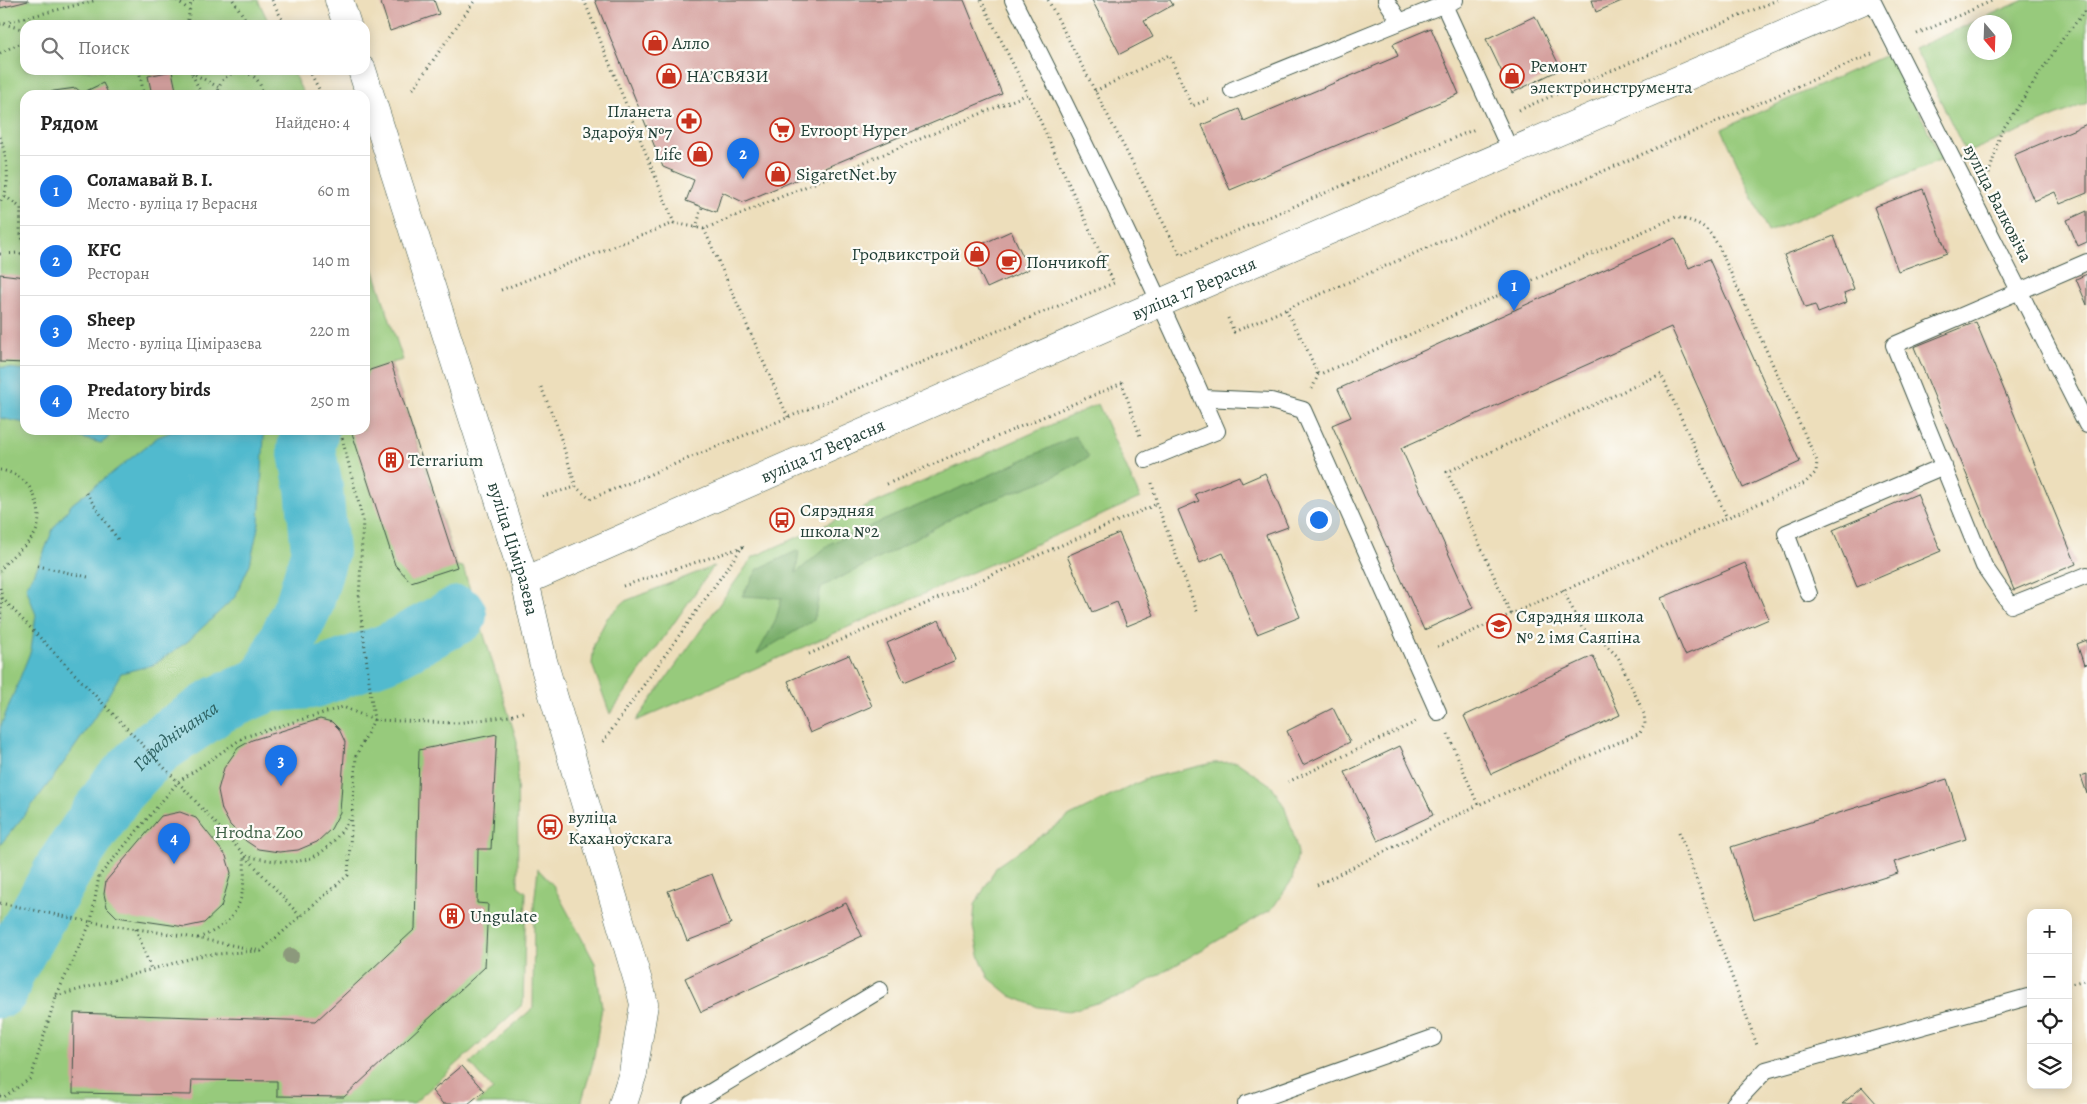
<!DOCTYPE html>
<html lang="ru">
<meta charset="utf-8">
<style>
:root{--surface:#fff;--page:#f6f6f6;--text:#222;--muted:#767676;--line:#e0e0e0;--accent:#1a73e8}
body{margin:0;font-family:Alegreya,serif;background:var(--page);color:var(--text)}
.controls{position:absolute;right:15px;bottom:15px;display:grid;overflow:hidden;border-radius:10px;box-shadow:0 2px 12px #0003}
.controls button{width:45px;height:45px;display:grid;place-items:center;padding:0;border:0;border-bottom:1px solid var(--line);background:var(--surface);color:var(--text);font:25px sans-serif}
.compass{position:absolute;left:1967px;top:15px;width:45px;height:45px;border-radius:50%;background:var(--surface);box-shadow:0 2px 12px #0003;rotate:161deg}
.you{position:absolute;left:1318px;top:519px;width:18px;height:18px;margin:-12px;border:4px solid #fff;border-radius:50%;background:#1a73e8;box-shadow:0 0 0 8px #1a73e833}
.badge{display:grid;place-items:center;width:32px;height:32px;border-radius:50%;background:var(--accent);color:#fff;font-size:16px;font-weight:700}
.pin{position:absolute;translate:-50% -41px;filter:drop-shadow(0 1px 2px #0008)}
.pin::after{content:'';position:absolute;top:26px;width:18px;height:15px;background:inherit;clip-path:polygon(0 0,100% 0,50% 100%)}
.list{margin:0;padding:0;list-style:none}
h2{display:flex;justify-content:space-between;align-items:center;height:65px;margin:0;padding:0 20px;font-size:21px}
h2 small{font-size:16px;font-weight:400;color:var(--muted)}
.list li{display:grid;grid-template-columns:32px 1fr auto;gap:15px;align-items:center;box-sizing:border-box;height:70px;padding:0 20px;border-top:1px solid var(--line)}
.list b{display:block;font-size:19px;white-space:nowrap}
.list p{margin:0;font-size:16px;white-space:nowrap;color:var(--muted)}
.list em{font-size:16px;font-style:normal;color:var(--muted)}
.icon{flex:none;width:28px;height:28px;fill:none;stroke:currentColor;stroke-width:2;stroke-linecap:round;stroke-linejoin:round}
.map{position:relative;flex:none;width:2087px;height:1104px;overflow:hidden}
.search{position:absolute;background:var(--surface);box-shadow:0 2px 12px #0003;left:20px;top:20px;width:350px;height:55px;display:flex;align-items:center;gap:12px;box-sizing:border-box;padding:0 18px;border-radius:15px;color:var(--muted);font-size:19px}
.panel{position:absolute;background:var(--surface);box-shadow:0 2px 12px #0003;left:20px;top:90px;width:350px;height:345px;border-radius:15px}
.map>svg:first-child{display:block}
.green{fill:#97ca7b;stroke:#5b8458;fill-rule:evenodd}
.forest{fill:#79ae6b;stroke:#4c7650}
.water{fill:#51bace;stroke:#387c81}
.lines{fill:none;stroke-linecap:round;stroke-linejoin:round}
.river{stroke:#51bace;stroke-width:58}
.building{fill:#d5a19f}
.lane-casing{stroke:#3e5548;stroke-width:18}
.secondary-casing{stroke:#3e5548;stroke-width:29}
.path{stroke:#3e5548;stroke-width:3;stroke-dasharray:1 4;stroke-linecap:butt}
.lane{stroke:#fff;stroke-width:16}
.secondary{stroke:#fff;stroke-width:28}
.tree{fill:#8c997b}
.labels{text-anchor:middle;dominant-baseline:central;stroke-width:4.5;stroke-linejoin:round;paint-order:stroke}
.poi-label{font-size:18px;fill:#1f3d34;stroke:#fdfcf7;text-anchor:start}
.street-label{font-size:18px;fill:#1f3d34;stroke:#fdfcf7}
.park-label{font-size:18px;fill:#3d6046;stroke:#fdfcf7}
.water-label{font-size:19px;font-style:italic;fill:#2e6262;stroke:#fdfcf7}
</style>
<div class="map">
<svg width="2087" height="1104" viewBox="0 0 2087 1104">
<rect width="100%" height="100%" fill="#fdfcf7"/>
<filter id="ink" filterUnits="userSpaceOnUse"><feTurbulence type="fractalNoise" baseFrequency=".02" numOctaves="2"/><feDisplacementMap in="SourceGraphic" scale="10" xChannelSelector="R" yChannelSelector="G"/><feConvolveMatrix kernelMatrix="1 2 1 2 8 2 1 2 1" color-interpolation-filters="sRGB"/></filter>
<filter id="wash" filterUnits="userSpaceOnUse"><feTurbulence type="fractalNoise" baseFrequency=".0096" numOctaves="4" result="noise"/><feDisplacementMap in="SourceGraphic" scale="20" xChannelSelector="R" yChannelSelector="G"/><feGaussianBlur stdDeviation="1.12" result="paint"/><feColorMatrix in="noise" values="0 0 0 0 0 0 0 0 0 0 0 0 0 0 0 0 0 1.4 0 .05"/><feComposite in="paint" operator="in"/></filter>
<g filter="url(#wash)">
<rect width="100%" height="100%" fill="#eddebb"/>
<path class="green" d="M0,0H258L270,25H25V70H292L304,95H25V430H365V244L403,360L391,363L457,566L463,567L517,741L518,886L526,892L523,1004L413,1104H0Z
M2024,0H2087V103L1966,153L1915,48ZM1974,22H2004V52H1974Z
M1891,53L1942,160L1768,232L1722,129Z
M1098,404L1140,498L636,721L753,557Z
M714,566L610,714L592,664L594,644L607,618L625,601Z
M1237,762L1272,786L1284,806L1292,829L1298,853L1292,880L1272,909L1124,995L1069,1011L1038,1007L1011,996L989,978L979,955L973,927L975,905L997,866L1070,816L1148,778L1213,763Z
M538,869L553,885L595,963L602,1007L593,1062L581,1104H475L493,1090L470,1063L533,1008L534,904Z"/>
<path class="forest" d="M1075,436L1089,457L1051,478L964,511L894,551L821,587L814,620L757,654L775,622L782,598L742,596L758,569L799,550L796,573L831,543L990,475Z"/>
<path class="water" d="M0,367L25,370V423L0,418Z
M51,430H114L106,440L101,443Z
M176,430H262L264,436L259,523L250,564L235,597L187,642L153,665L121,673C87,734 45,791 0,845V728L31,650L36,615L26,587L40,562L53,529L72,504L158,437Z"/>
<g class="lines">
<g class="river">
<path d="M268,683L305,602L320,551L314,488L306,448L310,430"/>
<path id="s1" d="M0,989L5,973L66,865L117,789L156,747L218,705L268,683L311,680L389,652L458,615"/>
</g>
</g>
<g id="blocks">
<path class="building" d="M0,0H28V1L0,8Z
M380,0H434L439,14L390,31Z
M595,0H964L1002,94L743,202L722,192L716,212L686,201L694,180L663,167Z
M1092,0H1170L1173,5L1144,21L1153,37L1120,54Z
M1592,0H1624L1596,12Z
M1535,16L1561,69L1512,93L1486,39Z
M1431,28L1459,94L1230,190L1202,125L1239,109L1244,121L1398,56L1393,44Z
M172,71L177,95H152L148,76Z
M103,83L109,95H42L54,91L76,88L82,93Z
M2087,124V193L2060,204L2055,192L2034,201L2014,155Z
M1923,189L1947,253L1898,271L1874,207Z
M2087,211V242L2078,246L2067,220Z
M1011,231L1029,269L987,288L969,250Z
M1834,236L1854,289L1844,293L1847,302L1818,313L1815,305L1805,308L1784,255Z
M1675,238L1689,268L1709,259L1800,462L1743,488L1671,327L1401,448L1473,608L1424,630L1332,425L1351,417L1338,389Z
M0,274L25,277V363L0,362Z
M2087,274V305L2076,279Z
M1976,322L2076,564L2014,590L1914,347Z
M391,363L457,567L411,582L395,565L351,430H365V379L370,370Z
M1265,473L1288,527L1266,535L1300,617L1257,634L1223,553L1200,563L1178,510L1199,501L1195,494L1239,476L1242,483Z
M1917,494L1941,551L1857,587L1833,530Z
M1119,533L1154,615L1127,626L1117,602L1092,612L1067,556Z
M1745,563L1769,619L1685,655L1661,598Z
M939,620L956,660L904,682L887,643Z
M2087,640V664L2084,665L2077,644Z
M849,655L872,706L810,733L788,681Z
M1593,656L1620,715L1491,774L1464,716Z
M1333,708L1350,742L1303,765L1287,731Z
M320,719L332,722L339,729L345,742L340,812L331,829L317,842L298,850L279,852L258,849L246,841L230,825L222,810L218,790L224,768L238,748L252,740Z
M497,734L491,849H478L477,903L488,904L485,967L344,1097L277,1096V1081L192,1080L191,1095L73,1093L74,1013L316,1021L415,929L419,750Z
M1400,746L1433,815L1378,841L1345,772Z
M2087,774V794L2081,776Z
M1947,779L1966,839L1894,862L1898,873L1754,919L1731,847Z
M180,812L196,818L226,856L231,873L221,907L204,923L185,927L117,917L107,907L104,894L106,881L161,816Z
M712,874L731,924L687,941L668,891Z
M846,903L862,936L701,1012L685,978Z
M462,1066L484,1091L468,1104H443L432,1091Z
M1862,1087L1877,1104H1842Z"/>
</g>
</g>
<g filter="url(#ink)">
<use href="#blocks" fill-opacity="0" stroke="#3e5548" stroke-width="1"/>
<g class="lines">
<g class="lane-casing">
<path id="lane" d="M1013,0C1085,142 1154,285 1217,431L1146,460
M1386,0L1400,22L1455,0
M1872,0L2087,425
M1444,5L1511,152
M1232,90L1400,22
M2087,262L1894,345L1984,566L2011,605L2087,575
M1203,398L1271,401L1303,410L1438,712
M1809,594L1786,533L1944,466
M691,1104L880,990
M1246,1104L1433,1038
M1734,1104L1766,1070L2028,997"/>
</g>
<g class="secondary-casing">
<g id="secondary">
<path d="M339,0L347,25"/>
<path id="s2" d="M362,70L525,581L543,661L640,988L644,1004L633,1073L623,1104"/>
<path id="s3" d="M525,581L1160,303L1864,0"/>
</g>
</g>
<path class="path" d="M177,0L189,10
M233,0L246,20
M272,0L285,25
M981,0L1028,94
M1048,0L1180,255L1475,129
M0,24L97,0
M4,24L25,30
M187,25L191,2L194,0
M1917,34L1994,0
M0,53L16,45L25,43
M139,70L144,95
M190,70L202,95
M309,70L322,95
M191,72L218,87
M413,89L475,0
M1095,91L1169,55L1192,106L1210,99
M218,95C219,64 262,65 262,95
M1519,110L1777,0
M0,137C6,155 13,187 0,202
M1989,174L2001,132L2064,37L2087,9
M5,196L21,208
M25,206L21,208L20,231L25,247
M696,228L702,207
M704,229L788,417
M0,254L18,253L25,255
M501,290L674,223
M1286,310L1306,347L1318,375
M1228,318L1234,332L1872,54
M541,387L556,423L576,487L590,499L1114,283L1028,94L704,229L674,223L584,0
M1312,389L1318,375L1676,217C1700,223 1705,224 1718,245L1817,461L1816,472L1805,483L1435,648
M0,470C8,471 18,475 24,481C38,494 45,522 32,538C22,550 8,557 0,571
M1152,483L1157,504L1198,614
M887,484L1122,383L1140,436
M86,493L119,541
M542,496L576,487
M38,566L88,577
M623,586L743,547
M0,588L2,598L0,623
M2,598L178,782L300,916
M1511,614L1447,472L1661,374L1727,518
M809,654L1157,504
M1448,734L1478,805L1640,733L1645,724L1644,714L1618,657L1600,639L1582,628L1563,590
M603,742L743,546
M1288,782L1416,722
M1679,832L1758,1048
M1317,885L1478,805
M0,903L91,922L196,938L261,951L348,875L356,756L374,720L359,600L363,520L340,430
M136,929L151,969
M198,938C240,923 246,897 244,856C300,866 319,868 351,817
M2068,985L2087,979
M56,996L203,955L257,951
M0,1096L4,1097L31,1078L56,996L91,922L99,876L178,782L244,737L343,707L374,720L457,723L510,716L526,711"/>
<use href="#lane" class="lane"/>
<use href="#secondary" class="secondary"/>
</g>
<circle class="tree" cx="291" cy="956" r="8"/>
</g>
<defs>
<g id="shop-ring" transform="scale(1.25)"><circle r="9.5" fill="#fdfcf7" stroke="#c8321e" stroke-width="1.5"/><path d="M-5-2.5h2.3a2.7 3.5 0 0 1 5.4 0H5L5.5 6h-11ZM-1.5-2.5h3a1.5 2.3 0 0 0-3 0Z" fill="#c8321e"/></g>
<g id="pharmacy-ring" transform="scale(1.25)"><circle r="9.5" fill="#fdfcf7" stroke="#c8321e" stroke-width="1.5"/><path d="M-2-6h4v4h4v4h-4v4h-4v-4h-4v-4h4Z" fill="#c8321e"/></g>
<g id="supermarket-ring" transform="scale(1.25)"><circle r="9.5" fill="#fdfcf7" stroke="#c8321e" stroke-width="1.5"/><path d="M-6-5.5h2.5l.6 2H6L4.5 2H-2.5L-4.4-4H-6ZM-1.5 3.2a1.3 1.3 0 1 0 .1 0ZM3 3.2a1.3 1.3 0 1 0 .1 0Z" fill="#c8321e"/></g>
<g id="cafe-ring" transform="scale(1.25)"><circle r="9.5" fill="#fdfcf7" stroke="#c8321e" stroke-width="1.5"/><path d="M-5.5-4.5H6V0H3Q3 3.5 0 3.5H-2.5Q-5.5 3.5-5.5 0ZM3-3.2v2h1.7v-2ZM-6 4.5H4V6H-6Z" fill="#c8321e"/></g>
<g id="building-ring" transform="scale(1.25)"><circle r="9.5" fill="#fdfcf7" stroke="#c8321e" stroke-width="1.5"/><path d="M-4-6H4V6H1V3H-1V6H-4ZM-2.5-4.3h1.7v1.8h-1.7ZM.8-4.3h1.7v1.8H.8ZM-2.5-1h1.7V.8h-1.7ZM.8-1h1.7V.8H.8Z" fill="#c8321e"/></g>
<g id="bus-ring" transform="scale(1.25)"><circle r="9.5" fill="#fdfcf7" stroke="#c8321e" stroke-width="1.5"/><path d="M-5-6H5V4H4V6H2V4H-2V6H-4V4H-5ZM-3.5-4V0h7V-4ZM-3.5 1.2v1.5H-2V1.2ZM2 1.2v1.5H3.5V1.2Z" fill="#c8321e"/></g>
<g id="school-ring" transform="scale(1.25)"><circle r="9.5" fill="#fdfcf7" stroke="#c8321e" stroke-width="1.5"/><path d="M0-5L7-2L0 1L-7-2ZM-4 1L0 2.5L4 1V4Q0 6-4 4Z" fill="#c8321e"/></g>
</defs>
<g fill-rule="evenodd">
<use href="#shop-ring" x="655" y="43"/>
<use href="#shop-ring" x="669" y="76"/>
<use href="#shop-ring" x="1512" y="76"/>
<use href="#pharmacy-ring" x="689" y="121"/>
<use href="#supermarket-ring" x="782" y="130"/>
<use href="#shop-ring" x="700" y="154"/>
<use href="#shop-ring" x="778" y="174"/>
<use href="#shop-ring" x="977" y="254"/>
<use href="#cafe-ring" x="1009" y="262"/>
<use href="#building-ring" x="391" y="460"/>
<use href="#bus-ring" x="782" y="520"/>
<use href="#school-ring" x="1499" y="626"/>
<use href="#bus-ring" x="550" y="827"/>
<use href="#building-ring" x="452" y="916"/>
</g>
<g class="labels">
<g class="poi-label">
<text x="672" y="43">Алло</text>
<text x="1530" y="66">Ремонт<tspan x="1530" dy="21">электроинструмента</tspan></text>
<text x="686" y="76">НАʼСВЯЗИ</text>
<text x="672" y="111" text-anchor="end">Планета<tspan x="672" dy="21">Здароўя №7</tspan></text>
<text x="800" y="130">Evroopt Hyper</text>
<text x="682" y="154" text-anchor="end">Life</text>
<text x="796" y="174">SigaretNet.by</text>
<text x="960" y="254" text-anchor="end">Гродвикстрой</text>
<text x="1026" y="262">Пончикoff</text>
<text x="408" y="460">Terrarium</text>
<text x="800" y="510">Сярэдняя<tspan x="800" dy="21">школа №2</tspan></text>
<text x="1516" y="616">Сярэдняя школа<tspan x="1516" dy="21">№ 2 імя Саяпіна</tspan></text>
<text x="568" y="817">вуліца<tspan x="568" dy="21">Каханоўскага</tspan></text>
<text x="470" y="916">Ungulate</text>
</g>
<g class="street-label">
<text transform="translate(1998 203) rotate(63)">вуліца Валковіча</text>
<text stroke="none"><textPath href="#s3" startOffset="730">вуліца 17 Верасня</textPath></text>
<text stroke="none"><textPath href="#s3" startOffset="325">вуліца 17 Верасня</textPath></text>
<text stroke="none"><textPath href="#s2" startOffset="502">вуліца Ціміразева</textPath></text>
</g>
<g class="park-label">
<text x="259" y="832">Hrodna Zoo</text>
</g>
<g class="water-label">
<text stroke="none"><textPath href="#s1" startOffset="312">Гараднічанка</textPath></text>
</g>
</g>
</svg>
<div class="controls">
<button>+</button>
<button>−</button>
<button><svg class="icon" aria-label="locate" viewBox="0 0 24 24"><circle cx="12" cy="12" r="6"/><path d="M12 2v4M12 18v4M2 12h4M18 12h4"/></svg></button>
<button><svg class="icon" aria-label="layers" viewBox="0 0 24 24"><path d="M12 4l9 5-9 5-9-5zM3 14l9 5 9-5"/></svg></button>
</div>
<svg class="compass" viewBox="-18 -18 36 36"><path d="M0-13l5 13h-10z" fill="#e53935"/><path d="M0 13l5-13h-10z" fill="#767676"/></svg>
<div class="you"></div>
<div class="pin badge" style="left:1514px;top:311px">1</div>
<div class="pin badge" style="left:743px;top:179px">2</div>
<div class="pin badge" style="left:281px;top:786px">3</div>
<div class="pin badge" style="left:174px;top:864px">4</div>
<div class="search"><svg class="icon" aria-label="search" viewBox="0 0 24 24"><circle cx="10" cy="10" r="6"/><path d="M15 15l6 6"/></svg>Поиск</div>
<section class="panel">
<h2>Рядом<small>Найдено: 4</small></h2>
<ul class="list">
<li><span class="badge">1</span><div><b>Соламавай В. І.</b><p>Место · вуліца 17 Верасня</p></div><em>60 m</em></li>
<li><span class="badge">2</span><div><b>KFC</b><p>Ресторан</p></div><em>140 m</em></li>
<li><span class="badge">3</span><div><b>Sheep</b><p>Место · вуліца Ціміразева</p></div><em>220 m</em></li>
<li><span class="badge">4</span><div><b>Predatory birds</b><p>Место</p></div><em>250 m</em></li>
</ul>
</section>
</div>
